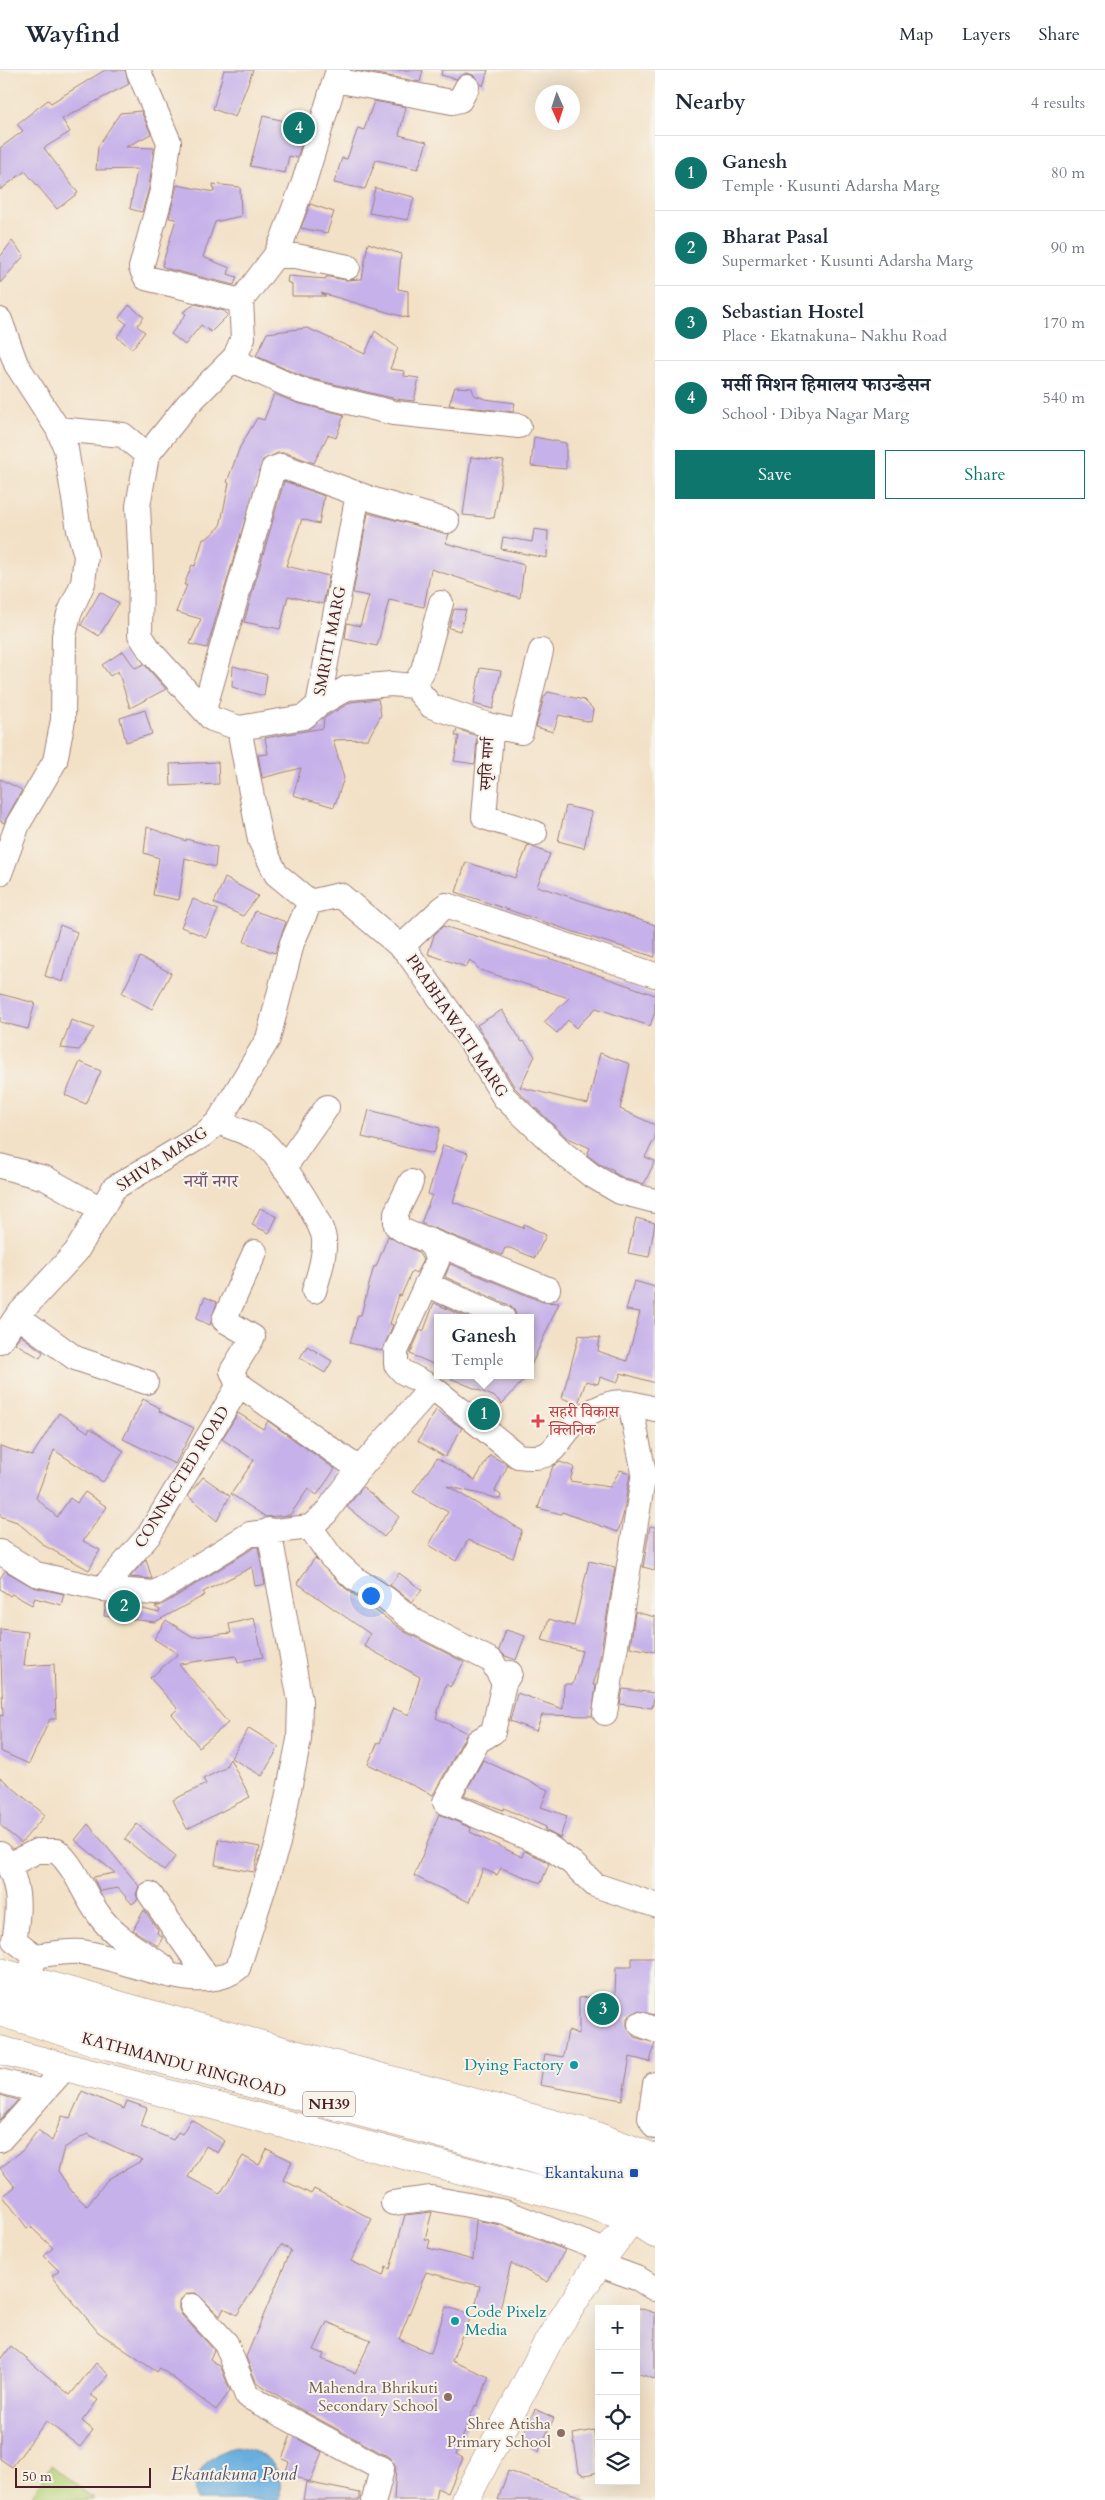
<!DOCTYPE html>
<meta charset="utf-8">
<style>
:root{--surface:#fff;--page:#f2f2f3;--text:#1f2937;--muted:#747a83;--line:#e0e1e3;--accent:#0f766e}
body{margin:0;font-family:Cardo,"Noto Serif Devanagari",serif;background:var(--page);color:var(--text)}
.controls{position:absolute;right:15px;bottom:15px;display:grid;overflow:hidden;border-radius:0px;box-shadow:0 5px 20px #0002}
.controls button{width:45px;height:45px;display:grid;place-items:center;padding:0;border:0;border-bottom:1px solid var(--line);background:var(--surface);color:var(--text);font:25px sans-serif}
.compass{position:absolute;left:535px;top:15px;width:45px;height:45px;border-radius:50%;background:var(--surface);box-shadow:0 5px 20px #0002;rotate:177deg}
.scale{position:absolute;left:15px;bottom:12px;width:136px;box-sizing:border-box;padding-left:5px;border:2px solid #4a1f2b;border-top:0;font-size:14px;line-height:18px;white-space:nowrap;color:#4a1f2b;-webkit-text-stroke:4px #f7f3e8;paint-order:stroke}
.you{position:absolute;left:370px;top:1525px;width:18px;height:18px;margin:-12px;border:4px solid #fff;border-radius:50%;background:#1a73e8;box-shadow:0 0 0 8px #1a73e833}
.badge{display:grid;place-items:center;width:32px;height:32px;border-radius:50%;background:var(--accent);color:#fff;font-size:16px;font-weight:700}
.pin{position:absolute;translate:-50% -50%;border:2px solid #fff;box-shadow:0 1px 5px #0006}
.popup{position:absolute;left:434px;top:1244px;width:100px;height:65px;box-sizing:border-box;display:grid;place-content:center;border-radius:0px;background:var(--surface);filter:drop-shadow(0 1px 4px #0005);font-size:16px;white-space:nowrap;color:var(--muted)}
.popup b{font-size:19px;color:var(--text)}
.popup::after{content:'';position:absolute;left:50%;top:100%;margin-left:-10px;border:10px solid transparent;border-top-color:var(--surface)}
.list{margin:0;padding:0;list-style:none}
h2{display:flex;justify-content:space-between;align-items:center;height:65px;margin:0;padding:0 20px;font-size:21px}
h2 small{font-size:16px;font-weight:400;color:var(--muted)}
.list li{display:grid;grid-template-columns:32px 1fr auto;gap:15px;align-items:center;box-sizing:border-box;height:75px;padding:0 20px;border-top:1px solid var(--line)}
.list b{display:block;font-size:19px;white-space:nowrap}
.list p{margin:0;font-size:16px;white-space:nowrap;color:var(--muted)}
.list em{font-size:16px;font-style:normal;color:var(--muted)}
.actions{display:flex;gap:10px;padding:15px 20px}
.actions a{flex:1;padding:11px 0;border:1px solid var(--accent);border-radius:0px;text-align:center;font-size:18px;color:var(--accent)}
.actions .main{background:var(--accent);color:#fff}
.icon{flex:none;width:28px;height:28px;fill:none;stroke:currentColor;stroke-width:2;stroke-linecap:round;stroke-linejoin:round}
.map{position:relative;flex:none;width:655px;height:2430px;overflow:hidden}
header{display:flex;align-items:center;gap:30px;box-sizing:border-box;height:70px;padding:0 25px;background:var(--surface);border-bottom:1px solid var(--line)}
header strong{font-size:24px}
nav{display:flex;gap:28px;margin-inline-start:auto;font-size:18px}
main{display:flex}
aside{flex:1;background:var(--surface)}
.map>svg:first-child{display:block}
.green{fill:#b6d177;stroke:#807851}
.water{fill:#68adde;stroke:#596684}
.building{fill:#c6b1ea;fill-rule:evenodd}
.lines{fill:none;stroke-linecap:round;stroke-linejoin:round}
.minor-casing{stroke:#9e8079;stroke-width:26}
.major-casing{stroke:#9e8079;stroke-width:29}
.highway-casing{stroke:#9e8079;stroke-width:29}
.minor{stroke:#fff;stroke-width:24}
.major{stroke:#fff;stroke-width:28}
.highway{stroke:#fff;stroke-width:28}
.health-dot{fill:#e0444e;stroke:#f7f3e8;stroke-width:2}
.culture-dot{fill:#0f9aa8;stroke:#f7f3e8;stroke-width:2}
.transit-dot{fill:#1a4fb4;stroke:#f7f3e8;stroke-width:2}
.education-dot{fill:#8d6e63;stroke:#f7f3e8;stroke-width:2}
.labels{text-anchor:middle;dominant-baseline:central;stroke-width:4;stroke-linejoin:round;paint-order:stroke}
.shield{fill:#f7f3e8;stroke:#7e5f64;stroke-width:1}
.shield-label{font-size:15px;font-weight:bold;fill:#4a1f2b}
.street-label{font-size:16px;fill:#4a1f2b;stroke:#f7f3e8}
.health-label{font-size:16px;fill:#be3a42;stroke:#f7f3e8;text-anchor:start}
.culture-label{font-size:16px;fill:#0d838f;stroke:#f7f3e8;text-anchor:end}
.transit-label{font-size:16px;fill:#164399;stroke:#f7f3e8;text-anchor:end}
.education-label{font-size:16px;fill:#785e54;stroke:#f7f3e8;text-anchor:end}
.neighbourhood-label{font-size:18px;fill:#75526e;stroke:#f7f3e8}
.water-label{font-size:18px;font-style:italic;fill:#54516a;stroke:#f7f3e8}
</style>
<header>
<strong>Wayfind</strong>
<nav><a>Map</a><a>Layers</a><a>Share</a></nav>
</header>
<main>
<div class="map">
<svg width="655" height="2430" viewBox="0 0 655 2430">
<rect width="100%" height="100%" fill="#f7f3e8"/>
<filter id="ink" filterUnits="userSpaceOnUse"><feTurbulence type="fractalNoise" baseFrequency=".02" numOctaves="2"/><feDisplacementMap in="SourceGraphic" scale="10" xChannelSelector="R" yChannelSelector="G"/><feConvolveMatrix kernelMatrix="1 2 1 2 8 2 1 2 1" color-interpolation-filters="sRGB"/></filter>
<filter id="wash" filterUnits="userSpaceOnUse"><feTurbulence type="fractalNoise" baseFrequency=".0096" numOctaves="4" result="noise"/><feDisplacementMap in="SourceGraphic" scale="20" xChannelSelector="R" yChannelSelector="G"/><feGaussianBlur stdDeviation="1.12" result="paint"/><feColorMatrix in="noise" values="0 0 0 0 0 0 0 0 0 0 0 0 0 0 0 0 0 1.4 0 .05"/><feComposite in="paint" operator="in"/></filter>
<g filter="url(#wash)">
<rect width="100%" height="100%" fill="#f3e1c7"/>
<path class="green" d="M51,2395L95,2430H29Z"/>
<path class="water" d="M234,2377C267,2381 284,2395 280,2430H197C190,2402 210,2384 234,2377Z"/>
<g id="blocks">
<path class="building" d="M105,0H125L129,14L62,49L70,62L44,78L78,123L57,139L25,101L0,120V78L23,61L17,54L48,30L51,33Z
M224,0H253L235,47L213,39Z
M356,0H423L420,12Z
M442,0H488L483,16L473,5L466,3L456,9L441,5Z
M374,31L406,37L399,65L427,72L418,99L376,90L365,119L334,113L342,88L347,89L358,58L364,60Z
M141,41L151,64L126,77L154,78L149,118L142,142L130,139L137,99L96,100L98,76L120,43Z
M263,46L307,56L297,88L289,86L285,103L250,96Z
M213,114L240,117L241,146L215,152L203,187L230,198L228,204L237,207L234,215L168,199L162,196L176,149L169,148L177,115L214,122Z
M375,118L414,127L408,150L369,143Z
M310,134L334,142L327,163L301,158Z
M12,171L24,186L0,213V187Z
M368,173L401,184L398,219L408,221V248L321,223L326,226H292V214L287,212L288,206L326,209V207H329L346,210L362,209Z
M195,234L224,241L228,245L211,262L201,255L185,275L171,264L186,244L183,242Z
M129,235L144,247L137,256L145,262L132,279L117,267L127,254L119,248Z
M307,258L365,284L375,261L398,278L390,299L405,301L404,306L419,308L414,331L396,329L304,307L256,286L267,263Z
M455,317L472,318L474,325L485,329L515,333L513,342L449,335Z
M274,324L297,333L344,345L336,368L328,365L314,393L286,383H278L263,390L207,578L190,574L201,549L176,542L187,515H184L192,495L195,496L203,469H206L220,457L229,413L227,412L240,377L257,348L264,350Z
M534,367L566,373V399L531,396Z
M471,387L504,391L494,448L463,445Z
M284,411L324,426L319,454L302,449L286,496L329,506L323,534L288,526L280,559L244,552Z
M368,443L449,464L446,473L524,495L520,528L431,499L424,537L389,530L377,576L345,569L347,553L360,556L369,526L353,523Z
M534,459L548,461L547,488L501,479L503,467L532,472Z
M100,522L119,533L99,566L81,555Z
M454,539L466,540L460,561L449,558Z
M123,581L135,598L144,594L166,619L130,638L118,601L110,606L102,595Z
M233,596L267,605L264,626L232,617Z
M480,598L501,601L493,639L474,634Z
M548,622L584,630L593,639L591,652L559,645L553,662L536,657L544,627Z
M378,629L381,645L368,669L333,670L344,708L334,737L293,725L301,698L262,708L258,685L268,684L265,668L323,658L324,648L351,632Z
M145,640L152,664L126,672L120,648Z
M457,659L477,666L475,694L454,691L459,666H455Z
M218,692L219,714L171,716L170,694Z
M0,709L22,720L4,753L0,751Z
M566,736L592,742L584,778L558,771Z
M147,757L186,771V769L217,777L215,797L185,788L179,830L153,825L159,788L144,783Z
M528,775L550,784L537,816L655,855V887L574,862L456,822L466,792L515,808Z
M225,808L258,826L243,846L214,833Z
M193,829L218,840L206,867L181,857Z
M255,841L286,852L275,883L244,872Z
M60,855L77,862L63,912L45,906Z
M443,856L561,892L655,925V942L650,956L596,938L576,958L568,950L557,963L544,952L569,928L480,900L470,890L466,897L428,884L434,865Z
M140,887L171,903L152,939L122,923Z
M0,924L35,933L28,959L0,952Z
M502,940L522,972L524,971L535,986L520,1017L588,1034L600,983L630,994L620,1039L655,1055V1068L645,1087L655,1091L644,1114L625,1109L613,1102L614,1100L599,1094L587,1085L590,1078L566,1067L515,1018L477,955Z
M71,950L94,958L79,980L61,978Z
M80,992L101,1001L86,1034L65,1025Z
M369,1040L440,1058L433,1084L362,1067Z
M443,1075L468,1083L453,1132L523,1158L524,1154L546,1165L535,1188L510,1178H505L502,1185L421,1153L432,1125L428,1124Z
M260,1138L277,1147L269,1163L252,1155Z
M636,1148L655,1153L649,1187L628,1183Z
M388,1166L418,1182L423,1190L416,1203L412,1201L401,1226L399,1225L390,1254L393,1255L382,1281L350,1273L358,1245H361L374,1196L376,1197Z
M450,1194L543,1232L559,1233L530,1298V1248H517L514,1240L509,1235L445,1207Z
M634,1211L655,1217V1313L621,1303L617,1313L600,1307L598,1314L586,1311L578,1334L562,1328L579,1265L600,1268L598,1281L627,1291L640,1242L626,1240Z
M205,1227L217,1232L210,1255L196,1249Z
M434,1233L468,1248H438V1284L433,1294L410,1284L420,1261L424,1260Z
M20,1265L43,1282L40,1288L15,1273Z
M307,1276L332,1291L325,1303L300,1288Z
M443,1305H528L502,1334L495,1327Z
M143,1329L160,1338L159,1341L194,1358L175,1394L123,1369Z
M436,1340L462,1358L445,1387L418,1371Z
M59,1343L88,1362L90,1358L124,1381L103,1412L54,1380L36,1428L57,1447L70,1428L77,1433L85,1422L107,1437L83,1471L100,1480L89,1500L45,1476L17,1452L0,1446V1376L32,1386Z
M238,1343L263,1359L268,1351L335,1399L317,1425L308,1419L290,1445L266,1447L231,1424L254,1390L222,1369Z
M490,1385L508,1395L495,1421L501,1425L500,1429L447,1416L522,1460L513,1488L468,1470L456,1491L429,1475L448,1442L413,1422L437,1388L475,1410Z
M560,1392L574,1397L570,1411L610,1417L620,1400L630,1403L623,1446L618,1462L562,1442L561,1444L538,1438L553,1396Z
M203,1407L230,1426L217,1451L188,1426Z
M363,1417L399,1447L384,1467L347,1437Z
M650,1456L655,1457V1500L643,1497Z
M255,1477H258L265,1514L255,1516L252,1497L203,1522L205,1525L155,1552L104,1546L106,1533L127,1535L159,1543L160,1540L155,1537L162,1535Z
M315,1488L345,1518L405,1562L464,1592L450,1617L446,1614L436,1648L467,1663L433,1725L368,1694L378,1672L380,1673L393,1638L409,1645L420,1607L364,1576L370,1564L297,1513Z
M146,1489L152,1509L130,1507Z
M589,1491L615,1497L598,1599L593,1615H596L592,1646L542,1645L536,1661L510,1651L517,1623L563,1639L564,1614H573L582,1581L542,1570L549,1549L574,1556Z
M5,1501L33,1517L64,1524L61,1535L35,1528L32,1535L12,1524L10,1526L0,1519V1508Z
M399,1503L422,1520L412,1532L390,1515Z
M635,1542L655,1547V1582L630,1577Z
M254,1548L263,1587L238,1592L236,1586L179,1594L228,1653L199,1677L172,1644L178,1639L150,1608L178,1584L154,1569L166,1550L193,1567L231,1563L229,1554Z
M0,1559L28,1562L24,1596L54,1594L56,1649H50L29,1694L0,1681V1645L3,1646Z
M506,1560L525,1566L516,1590L505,1586L499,1580Z
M623,1619L655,1623L652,1638L620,1634Z
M249,1658L279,1677L262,1706L231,1688Z
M230,1689L250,1727L187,1759L173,1730L206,1714L203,1709L225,1698Z
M483,1690L548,1720L541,1737L567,1746L560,1768L545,1760L546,1757L504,1738L503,1740L464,1725Z
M0,1707L45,1745L21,1773L0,1755Z
M439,1744L471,1758L470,1762L522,1787L524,1781L542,1789L549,1794L541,1813L501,1798L497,1805L483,1799L469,1832L414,1806Z
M88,1754L139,1816L136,1825L138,1829L132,1834L118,1818L100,1821L93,1807L115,1803L75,1770Z
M137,1754L176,1786L164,1801L125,1769Z
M219,1769L260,1777L254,1802L215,1795Z
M144,1840L158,1860L157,1863L163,1867L158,1876L133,1860Z
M632,1888H655V1945L638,1941L627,1948V1956L634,1967L655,1973L650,1992L630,1987L622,2030L540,2015L545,1984L563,1987L568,1961L579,1964V1928L615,1925L616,1897H632Z
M82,2021L124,2039L127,2031L147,2038L141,2056L173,2070L178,2062L182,2064L191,2049L225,2071L218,2083L206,2076L188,2107L220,2124L243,2086L259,2095L267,2079L292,2091L283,2110L311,2124L314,2119L372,2149L351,2191L383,2206L386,2197L390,2199L405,2145L432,2142L425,2169L430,2170L428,2178L473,2190L476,2150L501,2155L565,2180L548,2212L511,2193L499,2243L475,2237L480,2216L426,2202L399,2269L431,2283L446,2237L471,2244L465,2266L462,2265L452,2291L489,2307L477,2336L475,2335L456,2384L463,2388L448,2423L437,2418L435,2430H394L396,2397L389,2387L300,2339L256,2312L246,2287L291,2180L281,2175L237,2245L224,2238L220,2246L196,2223H189L179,2231V2239L182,2245L214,2280L210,2289L221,2297L230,2321L216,2340L160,2298L157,2302L98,2262L52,2206L59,2201L44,2186L53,2178L30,2156L27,2158L3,2126L15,2117L0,2098L22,2081L38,2060L52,2071L62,2046L70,2048ZM87,2064L143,2090L108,2109L87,2136L73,2123L58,2101L64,2078ZM327,2252L371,2270L355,2303L322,2289L324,2284L314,2280Z
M0,2025L18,2030L0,2050Z
M636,2237L655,2243V2309L636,2303Z
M11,2276L70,2325L96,2293L109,2305L91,2325L98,2330L82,2351L93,2360L80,2377L46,2351L12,2397L0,2389V2291Z
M535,2339L554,2348L538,2382L519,2373Z
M594,2360L599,2402L585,2405L579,2402L573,2364Z
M291,2365L322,2382L310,2412L285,2403L289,2392L282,2389Z
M508,2401L584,2428L583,2430H498Z
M306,2412L360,2423V2430H303Z"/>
</g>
</g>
<g filter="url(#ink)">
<use href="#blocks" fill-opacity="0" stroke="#9e8079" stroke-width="1"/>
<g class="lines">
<g class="minor-casing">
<path id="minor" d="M138,0L169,72L162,121L141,198L146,208L241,231L243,268L235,287L188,334L147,385L138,436L141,499L140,565L151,582L212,649L239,658L260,770L276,804L310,832L340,825L406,881L471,972L504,1027L564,1084L591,1105L620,1122L655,1131
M335,10L452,32L460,30L467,17
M275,186H296L348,197
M241,231L275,186L282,171L304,112L338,0
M0,250L16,294L58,359L123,365L147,385
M232,290L300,320L394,343L519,356
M414,616L423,600L441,533
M318,635L347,618L391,614L414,616L431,636L488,655L491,663L484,747L535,763
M204,640L273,399L282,396L374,430L447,451
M488,655L521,662L541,581
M239,658L304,647L318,635L358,424
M0,803L18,754L55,691L63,650L64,566L69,544L83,513L86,486L79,460L66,379L58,359
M401,877L446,835L655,905
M218,1052C232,1058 251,1063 263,1072C277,1083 323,1152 324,1169C325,1186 319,1205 314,1221
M0,1096L45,1108L101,1139
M284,1098L327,1037
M411,1112L396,1143V1155C412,1171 433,1162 437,1191L396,1281V1294L403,1302L432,1317L518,1386C556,1391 551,1378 573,1355C580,1347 599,1337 609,1334C624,1329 641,1336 655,1339
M428,1170L548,1219
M255,1182L224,1250L253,1267L232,1301L237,1313L359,1399
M426,1214L503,1248
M17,1246L75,1288L146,1312
M0,1271L17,1246L76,1182L114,1118L203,1065L218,1052L268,969L292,873L310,832
M310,1457L331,1487L354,1508L385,1528L414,1551L492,1591L504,1613
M0,1482L36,1504L102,1519L155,1523L250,1464L310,1457L325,1444L356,1403L432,1317
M102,1519L149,1465L239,1315
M510,1603L504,1613L493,1662L478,1671L445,1732L549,1777L572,1793L595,1815L655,1835
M605,1643L644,1403L630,1333
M0,1784C21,1809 20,1839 14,1870L35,1886L31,1901
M9,1795L37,1781H57C76,1798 82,1821 97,1842C112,1866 140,1881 163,1896
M150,1824L209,1909
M35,1886C50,1884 66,1881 81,1882C124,1887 200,1929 238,1898L278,1773L299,1670L300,1631L269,1460
M640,1954L655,1960
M0,2011L43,2022
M655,2014L650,2048L655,2057
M0,2070L66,1997
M393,2133L431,2128L505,2142L608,2182
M598,2194L639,2209L655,2219
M192,2236L226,2273L247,2326L382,2399L374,2430"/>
</g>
<g class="major-casing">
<path id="major" d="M0,1902L291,1983L591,2064L655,2088
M0,1980L573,2129L633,2149L655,2164
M465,2430L548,2272L598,2194L643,2134"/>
</g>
<g class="highway-casing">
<path id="highway" d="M0,1923L505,2059L615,2091L655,2106
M0,1942L110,1976L510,2082L576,2102L655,2134"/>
</g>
<use href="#minor" class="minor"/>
<use href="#major" class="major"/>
<use href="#highway" class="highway"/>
</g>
</g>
<path class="health-dot" d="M535.5 1343.5h5v5h5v5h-5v5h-5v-5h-5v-5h5z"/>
<g class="culture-dot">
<circle cx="574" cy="1995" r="5"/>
<circle cx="455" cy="2251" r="5"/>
</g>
<rect class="transit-dot" x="629" y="2098" width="10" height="10" rx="2.5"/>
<g class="education-dot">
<circle cx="448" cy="2327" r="5"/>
<circle cx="561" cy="2363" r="5"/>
</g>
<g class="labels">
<rect class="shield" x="303" y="2021.5" width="52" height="25" rx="4"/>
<g class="shield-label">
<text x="329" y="2034">NH39</text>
</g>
<g class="street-label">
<text transform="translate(330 571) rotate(-79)">SMRITI MARG</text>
<text transform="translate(487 694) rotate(-86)">स्मृति मार्ग</text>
<text transform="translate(457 956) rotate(56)">PRABHAWATI MARG</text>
<text transform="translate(162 1089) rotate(-33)">SHIVA MARG</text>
<text transform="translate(182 1407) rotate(-58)">CONNECTED ROAD</text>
<text transform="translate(184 1995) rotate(15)">KATHMANDU RINGROAD</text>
</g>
<g class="health-label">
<text x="549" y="1342">सहरी विकास<tspan x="549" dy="18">क्लिनिक</tspan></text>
</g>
<g class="culture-label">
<text x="564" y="1995">Dying Factory</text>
<text x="465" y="2242" text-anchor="start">Code Pixelz<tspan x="465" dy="18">Media</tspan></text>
</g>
<g class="transit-label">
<text x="624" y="2103">Ekantakuna</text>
</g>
<g class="education-label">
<text x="438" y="2318">Mahendra Bhrikuti<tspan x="438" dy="18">Secondary School</tspan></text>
<text x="551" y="2354">Shree Atisha<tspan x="551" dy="18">Primary School</tspan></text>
</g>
<g class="neighbourhood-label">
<text x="211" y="1111">नयाँ नगर</text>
</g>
<g class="water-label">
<text x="234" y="2404">Ekantakuna Pond</text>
</g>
</g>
</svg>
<div class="controls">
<button>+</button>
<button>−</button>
<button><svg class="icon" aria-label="locate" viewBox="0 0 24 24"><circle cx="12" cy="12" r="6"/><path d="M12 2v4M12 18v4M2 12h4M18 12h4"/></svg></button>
<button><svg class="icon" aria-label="layers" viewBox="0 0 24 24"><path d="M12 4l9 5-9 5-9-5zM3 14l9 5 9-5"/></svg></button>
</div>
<svg class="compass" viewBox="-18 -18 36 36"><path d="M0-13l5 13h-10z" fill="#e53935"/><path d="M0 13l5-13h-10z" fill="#747a83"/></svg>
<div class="scale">50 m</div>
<div class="you"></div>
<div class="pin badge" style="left:484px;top:1344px">1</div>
<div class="popup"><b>Ganesh</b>Temple</div>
<div class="pin badge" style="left:124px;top:1536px">2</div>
<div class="pin badge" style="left:603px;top:1939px">3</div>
<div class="pin badge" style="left:299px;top:58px">4</div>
</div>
<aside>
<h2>Nearby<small>4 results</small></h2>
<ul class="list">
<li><span class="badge">1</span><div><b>Ganesh</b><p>Temple · Kusunti Adarsha Marg</p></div><em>80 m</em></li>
<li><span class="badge">2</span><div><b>Bharat Pasal</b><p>Supermarket · Kusunti Adarsha Marg</p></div><em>90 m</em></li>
<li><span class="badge">3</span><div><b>Sebastian Hostel</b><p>Place · Ekatnakuna- Nakhu Road</p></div><em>170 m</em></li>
<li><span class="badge">4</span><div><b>मर्सी मिशन हिमालय फाउन्डेसन</b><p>School · Dibya Nagar Marg</p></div><em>540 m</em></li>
</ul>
<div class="actions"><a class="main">Save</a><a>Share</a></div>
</aside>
</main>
